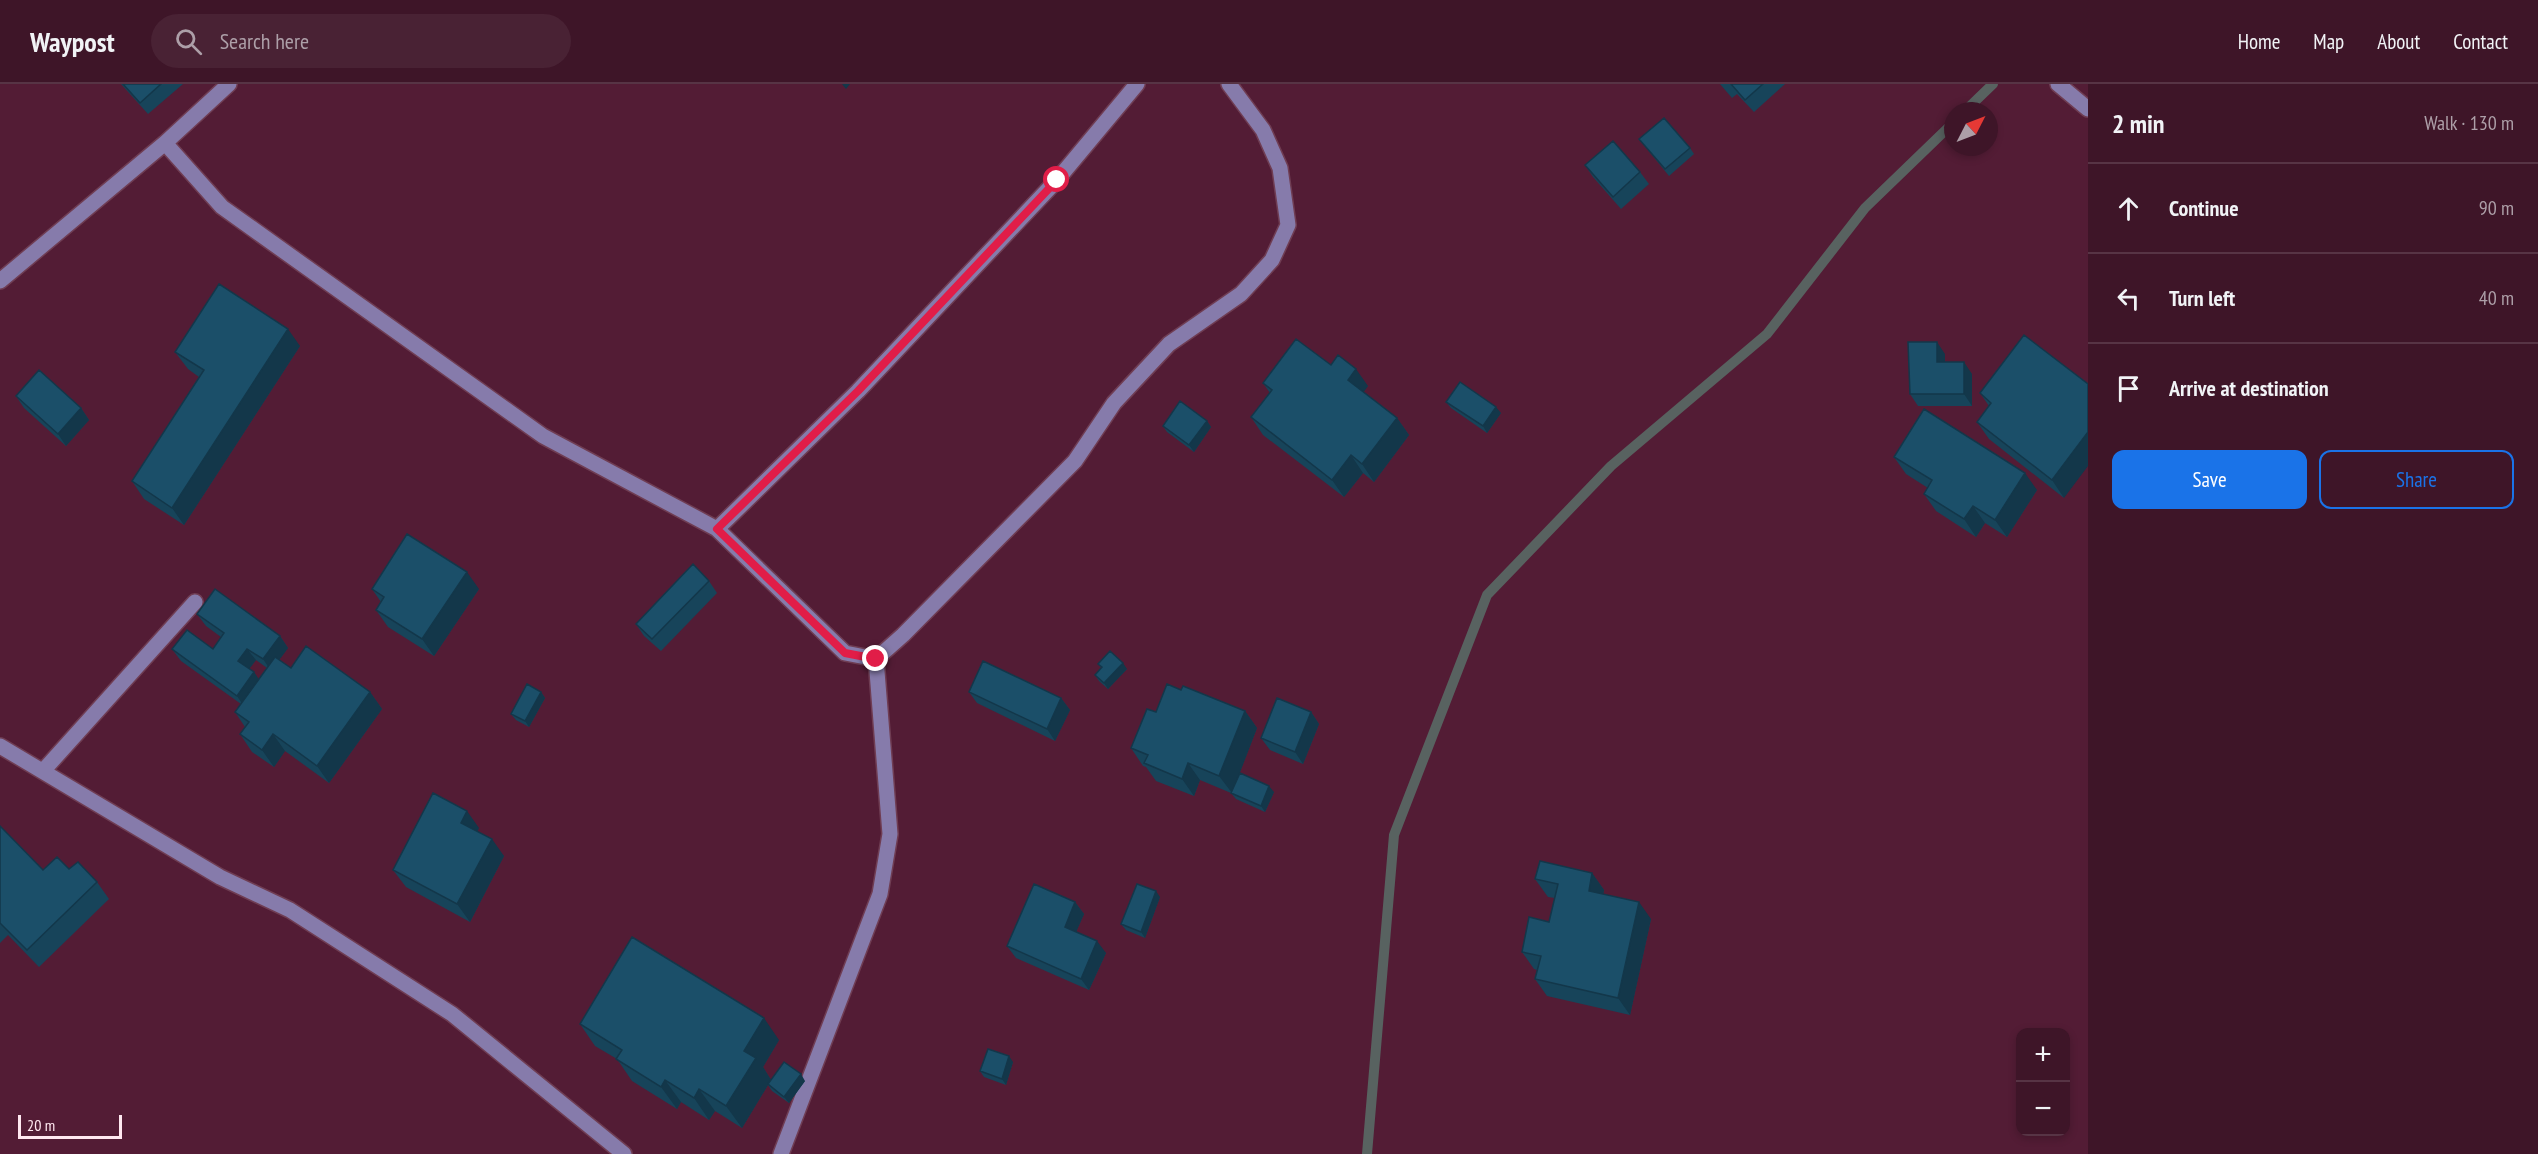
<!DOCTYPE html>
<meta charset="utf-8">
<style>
:root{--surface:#3e1528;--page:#492234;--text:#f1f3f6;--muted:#ad9fa8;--line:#573445;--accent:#1a73e8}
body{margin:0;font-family:"PT Sans Narrow",sans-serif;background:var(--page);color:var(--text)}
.controls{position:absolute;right:18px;bottom:18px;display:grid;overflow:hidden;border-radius:12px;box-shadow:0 3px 9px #0003}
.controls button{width:54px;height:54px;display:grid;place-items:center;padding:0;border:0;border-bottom:2px solid var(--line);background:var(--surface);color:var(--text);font:30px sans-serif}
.compass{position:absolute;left:1944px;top:18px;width:54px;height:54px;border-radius:50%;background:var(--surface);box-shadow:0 3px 9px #0003;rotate:48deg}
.scale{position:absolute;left:18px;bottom:15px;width:104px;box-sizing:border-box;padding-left:6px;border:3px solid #ffe8f0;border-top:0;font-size:16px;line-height:21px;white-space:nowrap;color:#ffe8f0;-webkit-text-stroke:4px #531c35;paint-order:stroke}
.stop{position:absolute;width:18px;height:18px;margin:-14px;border:4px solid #e11d48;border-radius:50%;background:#fff}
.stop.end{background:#e11d48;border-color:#fff;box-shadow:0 2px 6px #0008}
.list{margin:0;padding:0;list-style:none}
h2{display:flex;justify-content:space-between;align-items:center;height:78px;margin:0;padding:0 24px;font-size:26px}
h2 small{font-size:20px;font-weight:400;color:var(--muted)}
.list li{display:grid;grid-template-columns:39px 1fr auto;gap:18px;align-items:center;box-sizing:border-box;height:90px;padding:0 24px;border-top:2px solid var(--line)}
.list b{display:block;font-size:22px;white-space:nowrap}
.list em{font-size:20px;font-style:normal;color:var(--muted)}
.actions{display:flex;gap:12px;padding:18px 24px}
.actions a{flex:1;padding:14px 0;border:2px solid var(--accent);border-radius:12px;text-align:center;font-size:21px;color:var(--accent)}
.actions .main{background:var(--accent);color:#fff}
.icon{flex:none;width:33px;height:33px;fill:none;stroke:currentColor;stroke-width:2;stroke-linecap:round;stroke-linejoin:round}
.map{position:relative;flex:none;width:2088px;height:1070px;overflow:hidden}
header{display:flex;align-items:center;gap:36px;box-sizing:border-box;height:84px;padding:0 30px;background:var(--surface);border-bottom:2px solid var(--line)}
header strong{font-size:28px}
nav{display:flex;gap:33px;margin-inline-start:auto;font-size:21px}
.search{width:420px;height:54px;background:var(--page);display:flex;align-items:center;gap:15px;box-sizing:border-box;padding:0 21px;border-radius:33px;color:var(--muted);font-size:22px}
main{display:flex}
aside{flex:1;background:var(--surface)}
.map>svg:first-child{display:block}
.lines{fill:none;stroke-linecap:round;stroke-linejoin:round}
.stream{stroke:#586260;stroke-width:10}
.minor-casing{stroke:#6f3d53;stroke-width:18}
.minor{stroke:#867bab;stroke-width:15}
.wall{fill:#17445a;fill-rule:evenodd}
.shaded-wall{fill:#13374a}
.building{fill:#1b4f69;stroke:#13374a;stroke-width:1.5}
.route{stroke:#e11d48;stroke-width:8}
</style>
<header>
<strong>Waypost</strong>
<div class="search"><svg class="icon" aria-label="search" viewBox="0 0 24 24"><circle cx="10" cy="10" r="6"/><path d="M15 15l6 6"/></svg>Search here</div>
<nav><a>Home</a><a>Map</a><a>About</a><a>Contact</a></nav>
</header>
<main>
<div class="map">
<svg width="2088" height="1070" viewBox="0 0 2088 1070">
<rect width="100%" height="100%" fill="#531c35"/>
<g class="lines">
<path class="stream" d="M1965,27L1993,0
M1367,1070L1394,751L1487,511L1611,382L1767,250L1865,124L1953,39"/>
<g class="minor-casing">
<path id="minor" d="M2058,0L2088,25
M165,59L222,123L543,352L717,445L845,569L876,575L903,551L1075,377L1114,319L1169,260L1241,210L1272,176L1288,141L1280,84L1263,46L1229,0
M0,197L165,59L229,0
M717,445L858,307L1057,96L1137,0
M0,662L220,793L290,826L452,930L624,1070
M43,687L195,518
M781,1070L880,810L890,750L876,575"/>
</g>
<use href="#minor" class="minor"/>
</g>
<path class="wall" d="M121,0H183L148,30Z
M1720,0H1785L1754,28L1737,10L1732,14Z
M1639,55L1690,64L1694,70L1669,92Z
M1585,81L1640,88L1649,100L1621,125L1593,93Z
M2024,251L2064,414L1989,355L1977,338L1989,322L1980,309Z
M300,262L184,441L144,415L132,397L199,293L188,285L175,268Z
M1945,270V278L1972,290V322H1918L1910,310Z
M1331,281L1368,302L1363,308L1397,334L1409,351L1374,398L1363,389L1344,413L1263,351L1251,333L1270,309L1263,299Z
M16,312L81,324L89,336L66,362L24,324Z
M1446,318L1501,329L1487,349L1451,324Z
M1207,337L1211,343L1194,368L1167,348L1163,342Z
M1894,373L2037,406L2007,453L1985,439L1976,453L1936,427L1924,410L1928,404L1906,390Z
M709,497L717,509L661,567L644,552L636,540Z
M372,505H479L434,572L388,543L376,526L381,518Z
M197,530L280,552L288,564L279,576L291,584L370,608L382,625L329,699L285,667L274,683L252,668L240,650L245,643L235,628L241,620L181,577L172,565H213L221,553L206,542ZM256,576L267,584L259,596L254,588L249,585Z
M1098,580L1127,585L1108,605L1099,597L1095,591L1101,584Z
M1181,606L1245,627L1257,644L1233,706L1274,708L1265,728L1236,715L1231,709L1200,696L1194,712L1156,697L1146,683L1143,682L1131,664L1156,628Z
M541,608L545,614L529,643L516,636L511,630Z
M969,608L1061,614L1070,626L1055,657L977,619Z
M1311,628L1319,640L1303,680L1270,666L1261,654Z
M0,742L43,786L69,785L97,798L109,815L39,883L8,851L0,859Z
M479,744L477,747L504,772L470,838L406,803L393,786Z
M1592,789L1604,806L1603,810L1651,835L1630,931L1547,912L1535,895L1537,886L1534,885L1522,868L1549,838L1555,814L1548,813L1535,795Z
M1160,813L1145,854L1126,846L1121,840Z
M1075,818L1084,830L1076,848L1106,869L1089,906L1016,874L1007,862Z
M580,940L779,956L763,983L771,996L805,997L789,1019L772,1007L768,1001L742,1044L715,1027L709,1036L681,1018L677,1025L632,997L617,975L595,962Z
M1013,978L1006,1001L984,993L980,987Z"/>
<path class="shaded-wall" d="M842,0H850L846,5Z
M288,245L300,262L184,441L172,424Z
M1937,258L1945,270V290L1937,278Z
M1964,278L1972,290V322L1964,310Z
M1356,285L1368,302L1360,313L1348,296Z
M1496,323L1501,329L1487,349L1483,342Z
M81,324L89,336L66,362L58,350Z
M1397,334L1409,351L1374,398L1362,380Z
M1207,337L1211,343L1194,368L1189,361Z
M2088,348V382L2064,414L2052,396Z
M1351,371L1363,389L1344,413L1332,396Z
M2025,389L2037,406L2007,453L1995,436Z
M1973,422L1985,439L1976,453L1964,435Z
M467,488L479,505L434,572L422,555Z
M280,552L288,564L271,587L263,575Z
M247,565L256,576L246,589L238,577Z
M1123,579L1127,585L1108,605L1104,599Z
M254,588L262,600L245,624L237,612Z
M370,608L382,625L329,699L317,682Z
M541,608L545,614L529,643L525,637Z
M1061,614L1070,626L1055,657L1047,645Z
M1245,627L1257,644L1232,709L1219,692Z
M1311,628L1319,640L1303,680L1295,668Z
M273,650L285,667L274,683L262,666Z
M1188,679L1200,696L1194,712L1182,695Z
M1269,702L1274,708L1265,728L1261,722Z
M467,727L479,744L473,756L461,739Z
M492,755L504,772L470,838L457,820Z
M1592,789L1604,806L1601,824L1589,807Z
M1156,807L1160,813L1145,854L1141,848Z
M1075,818L1084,830L1073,855L1065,843Z
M1639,818L1651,835L1630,931L1618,914Z
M1097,857L1106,869L1089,906L1081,895Z
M764,934L779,956L763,983L771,996L742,1044L726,1022L744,967Z
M1009,972L1013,978L1006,1001L1002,995Z
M801,990L805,997L789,1019L784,1013Z
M665,996L681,1018L677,1025L661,1003Z
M699,1005L715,1027L709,1036L694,1014Z"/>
<path class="building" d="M123,0H161L140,19Z
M1731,0H1763L1745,16Z
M1664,34L1690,64L1665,85L1639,55Z
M1613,57L1640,88L1613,113L1585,81Z
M219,200L288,245L172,424L132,397L204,286L175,268Z
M2024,251L2088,300V348L2052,396L1977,338L1991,319L1980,309Z
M1296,255L1331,281L1338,271L1356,285L1348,296L1397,334L1362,380L1351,371L1332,396L1251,333L1272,306L1263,299Z
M1908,258H1937V278H1964V310H1910Z
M39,286L81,324L58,350L16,312Z
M1460,298L1496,323L1483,342L1446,318Z
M1180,317L1207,337L1189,361L1163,342Z
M1924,325L2025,389L1995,436L1973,422L1964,435L1924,410L1932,396L1894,373Z
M407,450L467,488L422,555L376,526L384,513L372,505Z
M693,480L709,497L652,555L636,540Z
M215,505L280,552L263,575L247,565L238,577L254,588L237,612L172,565L187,546L213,565L224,549L197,530Z
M306,562L370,608L317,682L273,650L262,666L240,650L249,638L235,628L275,573L291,584Z
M1110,567L1123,579L1104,599L1095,591L1102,583L1098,580Z
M983,577L1061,614L1047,645L969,608Z
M527,600L541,608L525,637L511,630Z
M1167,600L1181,606L1183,602L1245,627L1219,692L1188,679L1182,695L1144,679L1148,671L1131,664L1147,625L1156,628Z
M1277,614L1311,628L1295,668L1261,654Z
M1240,689L1269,702L1261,722L1231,709Z
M433,709L467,727L461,739L492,755L457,820L393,786Z
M0,742L43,786L57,773L69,785L78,778L97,798L27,866L0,839Z
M1540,777L1592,789L1589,807L1639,818L1618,914L1535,895L1541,872L1522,868L1529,833L1549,838L1558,800L1535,795Z
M1034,800L1075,818L1065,843L1097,857L1081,895L1007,862Z
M1137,800L1156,807L1141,848L1121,840Z
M632,853L764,934L744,967L756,974L726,1022L699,1005L694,1014L665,996L661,1003L616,975L622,966L580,940Z
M988,965L1009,972L1002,995L980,987Z
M784,978L801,990L784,1013L768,1000Z"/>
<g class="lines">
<path class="route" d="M876,575L845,569L717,445L858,307L1057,96"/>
</g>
</svg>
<div class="controls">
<button>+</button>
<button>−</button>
</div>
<svg class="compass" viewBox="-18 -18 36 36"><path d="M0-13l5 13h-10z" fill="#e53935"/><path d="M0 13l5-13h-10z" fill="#ad9fa8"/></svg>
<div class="scale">20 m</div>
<div class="stop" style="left:1057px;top:96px"></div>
<div class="stop end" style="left:876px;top:575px"></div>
</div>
<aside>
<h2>2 min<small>Walk · 130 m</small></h2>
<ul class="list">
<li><svg class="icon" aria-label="ahead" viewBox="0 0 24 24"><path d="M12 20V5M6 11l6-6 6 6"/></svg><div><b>Continue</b></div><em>90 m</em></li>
<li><svg class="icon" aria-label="left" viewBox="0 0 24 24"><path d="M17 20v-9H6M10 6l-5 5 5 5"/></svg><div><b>Turn left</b></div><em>40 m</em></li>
<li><svg class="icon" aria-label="arrive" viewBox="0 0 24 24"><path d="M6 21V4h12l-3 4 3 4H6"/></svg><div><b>Arrive at destination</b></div></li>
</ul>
<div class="actions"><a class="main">Save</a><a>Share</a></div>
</aside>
</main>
